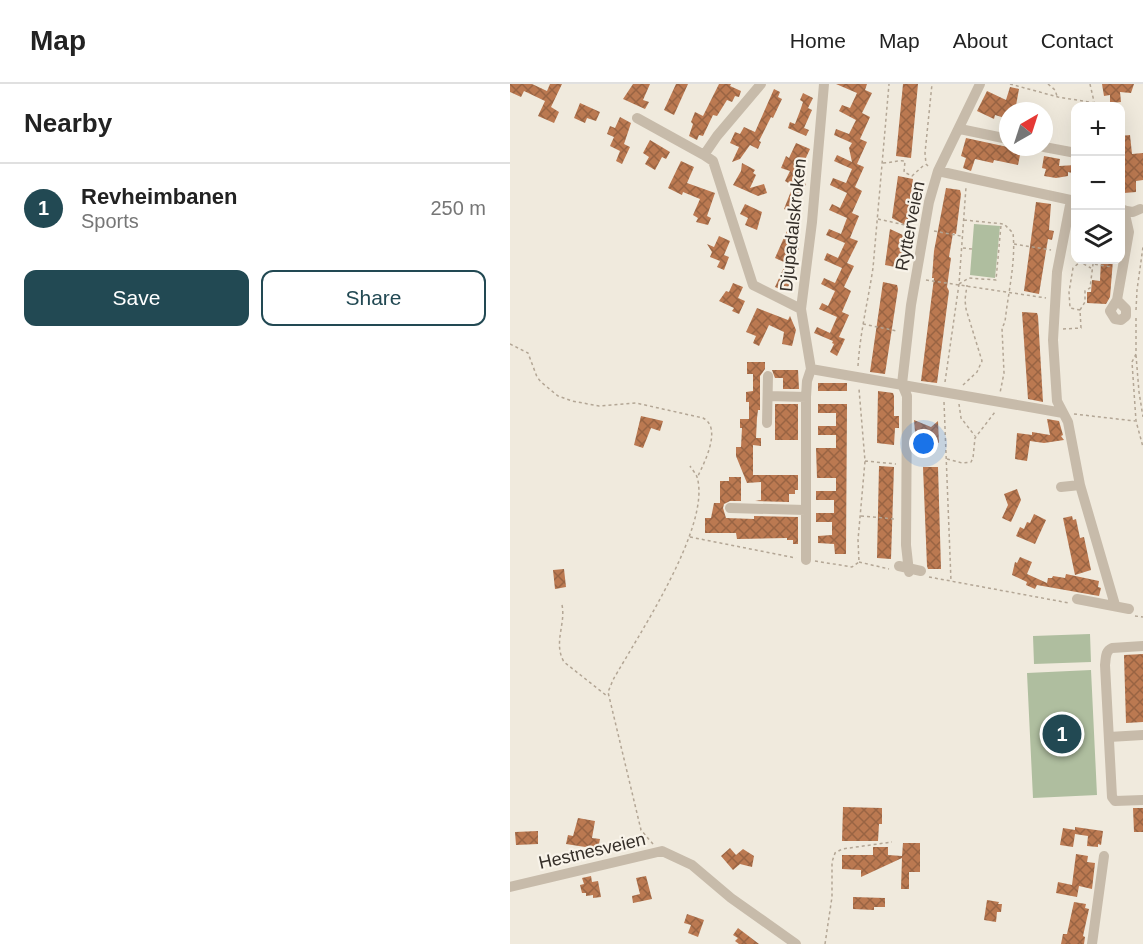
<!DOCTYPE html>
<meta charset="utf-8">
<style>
:root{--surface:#fff;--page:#f6f6f6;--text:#222;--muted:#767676;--line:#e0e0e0;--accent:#224953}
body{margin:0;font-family:Helvetica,sans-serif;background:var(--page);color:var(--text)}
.controls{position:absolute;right:18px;top:18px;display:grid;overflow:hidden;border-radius:12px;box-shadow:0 6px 24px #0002}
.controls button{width:54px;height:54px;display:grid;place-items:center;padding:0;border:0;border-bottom:2px solid var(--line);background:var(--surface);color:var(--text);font:30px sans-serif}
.compass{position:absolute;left:489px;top:18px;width:54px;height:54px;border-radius:50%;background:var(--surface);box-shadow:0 6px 24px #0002;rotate:39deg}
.you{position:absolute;left:414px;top:360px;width:21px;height:21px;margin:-15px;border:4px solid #fff;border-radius:50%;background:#1a73e8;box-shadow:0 0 0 9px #1a73e833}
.badge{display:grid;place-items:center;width:39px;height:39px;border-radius:50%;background:var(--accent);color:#fff;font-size:20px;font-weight:700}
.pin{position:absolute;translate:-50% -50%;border:3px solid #fff;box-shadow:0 2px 6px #0006}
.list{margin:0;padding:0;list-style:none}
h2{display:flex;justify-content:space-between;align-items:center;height:78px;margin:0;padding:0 24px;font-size:26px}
h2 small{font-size:20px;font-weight:400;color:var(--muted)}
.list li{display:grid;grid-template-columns:39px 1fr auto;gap:18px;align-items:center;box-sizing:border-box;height:90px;padding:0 24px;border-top:2px solid var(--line)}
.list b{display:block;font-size:22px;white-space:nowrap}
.list p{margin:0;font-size:20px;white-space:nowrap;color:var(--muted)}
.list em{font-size:20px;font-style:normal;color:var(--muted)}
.actions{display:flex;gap:12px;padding:18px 24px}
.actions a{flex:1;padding:14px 0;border:2px solid var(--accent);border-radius:12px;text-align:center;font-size:21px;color:var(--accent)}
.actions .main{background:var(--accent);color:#fff}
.icon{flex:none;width:33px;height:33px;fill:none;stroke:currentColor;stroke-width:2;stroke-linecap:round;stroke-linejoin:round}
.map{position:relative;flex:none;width:633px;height:860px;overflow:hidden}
header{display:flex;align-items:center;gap:36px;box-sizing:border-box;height:84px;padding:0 30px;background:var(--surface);border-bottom:2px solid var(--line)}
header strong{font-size:28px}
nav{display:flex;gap:33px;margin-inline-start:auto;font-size:21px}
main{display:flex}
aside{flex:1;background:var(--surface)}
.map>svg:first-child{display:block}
.garden{fill:#afbe9f}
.building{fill:url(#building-cross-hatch)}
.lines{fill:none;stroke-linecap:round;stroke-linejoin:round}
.path{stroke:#b3a695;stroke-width:1.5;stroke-dasharray:3 3;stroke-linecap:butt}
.minor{stroke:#c7bbaa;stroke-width:10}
.labels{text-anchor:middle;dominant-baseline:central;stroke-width:4.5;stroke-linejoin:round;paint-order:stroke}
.street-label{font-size:18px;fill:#352f29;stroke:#f8f3e9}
</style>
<header>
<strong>Map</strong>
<nav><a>Home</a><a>Map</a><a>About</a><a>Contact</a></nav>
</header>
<main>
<aside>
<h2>Nearby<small></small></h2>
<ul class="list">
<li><span class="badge">1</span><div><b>Revheimbanen</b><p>Sports</p></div><em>250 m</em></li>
</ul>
<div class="actions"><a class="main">Save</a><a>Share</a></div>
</aside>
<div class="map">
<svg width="633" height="860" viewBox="0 0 633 860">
<defs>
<pattern id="building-cross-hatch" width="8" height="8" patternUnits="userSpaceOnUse" patternTransform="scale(1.5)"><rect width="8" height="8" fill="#bb7951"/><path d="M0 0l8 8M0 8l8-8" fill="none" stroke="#996443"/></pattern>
</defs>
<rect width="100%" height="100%" fill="#f0eadd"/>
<path class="garden" d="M464,140L490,142L485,194L460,191Z
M580,550L581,578L524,580L523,552Z
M581,586L587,711L523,714L517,589Z"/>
<path class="building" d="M0,0H22L37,7L40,0H52L41,23L49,28L44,39L28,32L35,17L14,7L11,13L0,8Z
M123,0H140L133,16L139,18L135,25L113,15Z
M166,0H178L164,31L154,26Z
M209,0H221L220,2L231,7L229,13L225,12L222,18L217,16L207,32L203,31L193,52L189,51L187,56L179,52L183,40L181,38L185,28L193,32Z
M326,0H357L355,6L362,9L352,29L360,33L350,55L357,58L347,80L354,83L345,103L352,107L342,129L349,132L340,154L348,157L337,179L344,182L334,203L341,207L332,228L339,231L329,253L335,255L327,272L320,268L324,260L322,259L323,257L304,249L307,243L320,249L327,233L309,225L312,219L318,222L325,207L311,200L314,194L325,199L332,184L314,176L317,169L328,174L335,159L316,151L319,145L331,150L337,134L319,126L322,120L330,124L337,109L320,101L323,94L336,99L342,85L324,77L327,71L342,78L339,64L342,59L324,51L326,45L339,50L346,36L329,27L332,21L340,24L347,9Z
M393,0H408L401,74L386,72Z
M592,0H624L621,9L610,8L611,18L600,19V11L594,12Z
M500,3L509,5L505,27H498V35L485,31L484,35L467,27L477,7L496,16Z
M264,5L270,8L268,13L272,15L263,34L261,33L249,57L251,58L248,65L240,61L230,75L222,78L229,63L220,59L225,48L230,50L234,43L245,48Z
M293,9L303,14L298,24L302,26L294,44L299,46L296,52L278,44L280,38L285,40L290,27L293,18L290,16Z
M70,19L90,28L86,37L77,34L75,39L64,34Z
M110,33L121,39L114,60L120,63L112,80L106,77L110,67L100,62L104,53L97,50L100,42L105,44Z
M620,51L622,70L633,69V96L626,97V108L614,109L610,52Z
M456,54L511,66L508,81L484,76L483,79L465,75L461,87L453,84L456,74L451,72Z
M140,56L160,68L156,75L152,73L145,86L135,80L139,73L133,69Z
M286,59L300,65L286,95L296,100L283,129L274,125L283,102L275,97L280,87L271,84L276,72L279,74Z
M534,72L550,75L549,82L566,81V90L558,88V92L546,94L534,92L536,85L532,84Z
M171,77L184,83L177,99L205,109L197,132L201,134L198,141L186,138L188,134L183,131L190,115L173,108L172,111L158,104Z
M232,79L245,86L243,89L246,91L240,104L254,100L257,109L248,112L223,101L231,87Z
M388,92L403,95L397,142L382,134Z
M436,104L450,106L451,110L446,150L443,149L439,173L441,174L437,203L439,207L427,299L411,297L424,194H422L424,167Z
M526,118L541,120L539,146L544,147L542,156L538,155L529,210L514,207Z
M235,120L252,128L247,146L235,141L238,134L230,130Z
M280,140L290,145L285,162L289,164L281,182L279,180L286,184L276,208L265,203L276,179L265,174Z
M380,145L395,152L390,184L375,181Z
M209,152L220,157L214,171L219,173L214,186L207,183L210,177L200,173L202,168L197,160L204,163Z
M591,176H603L600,213L596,220L577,219V208H581L582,196L590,197Z
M373,198L387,201L388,205L375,290L360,288Z
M223,199L233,203L228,214L235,217L229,230L222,227L224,224L209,217L216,207L219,208Z
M247,224L278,236L280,232L286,246L282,262L272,260L274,248L259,241L249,262L243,259L246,252L236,248Z
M512,228L527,229L528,232L533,318L518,315Z
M237,278H255V285L250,292V326H248L247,334L246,354H251V362L243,361V391H288V406H285V410H279V418L245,417L251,416V398L237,399L226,372V363H231L232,344H230V335H239V318H236V308L243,307V290H237Z
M262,286H288L289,305H273V294H265Z
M308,299H337V307H308Z
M368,307L383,309L384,312V332H389V344H385L384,361L367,359Z
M265,320H288V356H265Z
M308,320H337L336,470H325L324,460L308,459V452L322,451V438H306V429H324V416H306V407H326V394H307L306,364H326V351H308V342H326V329H308Z
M131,332L153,337L150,347L141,344L133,364L124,361Z
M537,335L549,337L553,351L551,352L554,356L534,359L520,357L517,377L505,375L507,349L522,351V348L540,351Z
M404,336L421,343L428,337L429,359L405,348Z
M369,382L384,383L381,475L367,474Z
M413,383H428L431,485H418L417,482Z
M219,393H231V417H220L214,420L213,424L216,434L244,435V432L288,433V460H283V456H277V454L227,455L226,449H195V434H201L204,419H210V397H219Z
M507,405L511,416L501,438L492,434L498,421L494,410Z
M524,430L536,436L525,460L506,452L510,443L514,445L517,438L520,439Z
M562,432L563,436L566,435L570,454L574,453L581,486L565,491L553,434Z
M510,473L522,478L517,490L537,499L538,494H542L543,492L555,494L556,490L589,497L588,503L591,504L589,512L527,501L525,505L516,501L517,498L502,491L505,478L507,479Z
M54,485L56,503L45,505L43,486Z
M633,570V638L616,639L614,571Z
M333,723L372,724V740H369L368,757H332Z
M623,724H633V748H624Z
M68,734L85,737L82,754L90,755L88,765L56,760L58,751L63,752Z
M565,743L593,747L591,761L588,760V763L577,762L578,752L565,750L563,763L550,761L553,744L565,746Z
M28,747V760L6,761L5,748Z
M393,759H410V788H399V805H391L392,774L351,793V786L332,785V771H363V763H378V771L392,772Z
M220,764L226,771L233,765L244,772L242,783L230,780L223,786L211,772Z
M566,770L578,772L577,778L585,779L582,805L569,802L567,813L546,809L548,798L562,801Z
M81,792L82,798L88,797L91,813L83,814V811L76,812V809H72L70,801L74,800L72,794Z
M136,792L142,815L123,819L122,812L130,810L126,794Z
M343,813L375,814V823H364V826L343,825Z
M477,816L489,818L488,820H492L491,828H487L486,838L474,836Z
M564,818L576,820L575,824L579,825L573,852L575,853L574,860H551L553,850H557Z
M177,830L194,836L188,853L178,849L181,841L174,839Z
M228,844L249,860H229L225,857L228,854L223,851Z"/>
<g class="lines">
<path class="path" d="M500,0L548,13L585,19
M538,0L545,6L547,12
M580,0L585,22
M373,79C381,79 387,76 395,77L394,88L402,92L414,81
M418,82L416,80L415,69L422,0
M368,135L404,143
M454,136L494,140L503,149C506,178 498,209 495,238L492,244L494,289L490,309
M424,147L451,152
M504,160L541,166
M453,164L462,165
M570,176V178L581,184
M584,176L583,180L602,183
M416,196L536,214
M449,200L459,194L486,196L491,141
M570,226L575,218V207L580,204L583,180
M626,226L627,206L633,163
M626,234V270L622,278L626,337L633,363
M353,240L387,247
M553,245L571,244L570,226L560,224L559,208L563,184L570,178
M0,260L18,269L27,293L31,298L48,312L62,317L89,322L126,319L193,334C212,344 195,377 188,392
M626,271L629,308L633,333
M348,282C350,249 358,217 363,184L379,0
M435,298L449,200L456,103
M453,301L467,288L472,277L456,225L455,216L457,201
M434,318L441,497
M449,320L451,334L465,352
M564,330L625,337
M437,375L452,379L461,378L463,374L465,354L485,328
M355,377L386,380
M351,432L385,435
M180,453L286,474
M305,477L342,483L349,478L348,456L355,377L349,305
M349,478L379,485
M419,493L559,519
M52,521C56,540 43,559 54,578L97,612
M625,532L633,533
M143,760L131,746L98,608L103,596C127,553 202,442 187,393C186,390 182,385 180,382
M315,860L322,813V778L325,769L332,765L382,758"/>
<path class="minor" d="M251,0L207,52L194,71L203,77L243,201L291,225
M127,34L194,71
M450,45L498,55
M534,63L566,69
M428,87L565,117
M561,116L547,188L543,256L547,317L558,338L570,401L605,521
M610,126L623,128L630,125
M607,216L616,225V232L611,236L605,235L600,227L607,216L619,148L614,126
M301,285L291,225L302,138L314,0
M301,285L553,329
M258,312L296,313
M257,339L258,292
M551,403L570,401
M220,424L295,426
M296,476V313L297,297L301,285
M389,482L411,487
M399,488L396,461L397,312L392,300L401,221L419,118L428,87L470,0
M567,515L619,525
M633,562L602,564C595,567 596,574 595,581L602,713L605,717L633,716
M599,653L633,651
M0,803L152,767L182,781L221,814L286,860
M582,860L594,772"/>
</g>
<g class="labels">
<g class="street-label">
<text transform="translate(283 141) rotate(-84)">Djupadalskroken</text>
<text transform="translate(400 142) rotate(-79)">Rytterveien</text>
<text transform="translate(82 767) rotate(-13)">Hestnesveien</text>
</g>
</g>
</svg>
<div class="controls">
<button>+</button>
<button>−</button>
<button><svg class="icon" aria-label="layers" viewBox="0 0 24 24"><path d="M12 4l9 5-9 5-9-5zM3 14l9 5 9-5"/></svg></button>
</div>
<svg class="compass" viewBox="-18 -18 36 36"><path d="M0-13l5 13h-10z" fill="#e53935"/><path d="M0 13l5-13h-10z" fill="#767676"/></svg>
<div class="you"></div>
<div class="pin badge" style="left:552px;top:650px">1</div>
</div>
</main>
